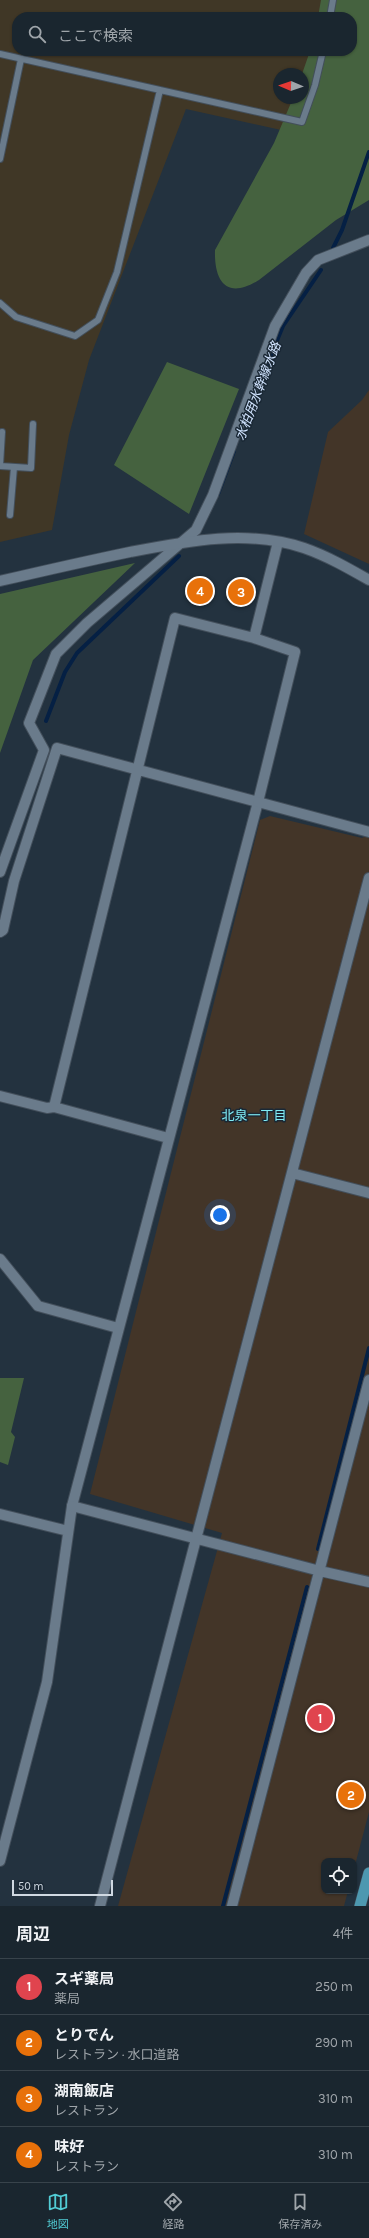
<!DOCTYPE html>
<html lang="ja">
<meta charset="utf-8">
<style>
:root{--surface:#1a262f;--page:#232e37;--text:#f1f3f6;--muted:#9fa5aa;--line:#38434b;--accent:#52ccd5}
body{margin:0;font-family:Karla,"Noto Sans JP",sans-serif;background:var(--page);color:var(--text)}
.controls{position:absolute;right:12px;bottom:12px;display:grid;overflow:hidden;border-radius:8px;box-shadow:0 1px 3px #0004}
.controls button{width:36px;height:36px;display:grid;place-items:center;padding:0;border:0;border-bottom:1px solid var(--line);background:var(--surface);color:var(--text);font:20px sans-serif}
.compass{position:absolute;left:273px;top:68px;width:36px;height:36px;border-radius:50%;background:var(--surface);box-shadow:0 1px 3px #0004;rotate:272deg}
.scale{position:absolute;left:12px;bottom:10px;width:101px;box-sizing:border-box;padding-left:4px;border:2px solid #d0d9e2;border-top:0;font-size:11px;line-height:14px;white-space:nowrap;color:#d0d9e2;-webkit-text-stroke:3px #1a2835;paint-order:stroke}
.you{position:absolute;left:220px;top:1215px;width:14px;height:14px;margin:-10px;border:3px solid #fff;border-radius:50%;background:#1a73e8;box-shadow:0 0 0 6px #1a73e833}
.badge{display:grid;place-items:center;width:26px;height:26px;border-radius:50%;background:var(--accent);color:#fff;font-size:13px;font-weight:700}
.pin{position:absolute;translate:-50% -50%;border:2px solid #fff;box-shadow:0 1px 4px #0006}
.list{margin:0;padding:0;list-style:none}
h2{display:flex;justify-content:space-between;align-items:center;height:52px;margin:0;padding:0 16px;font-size:17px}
h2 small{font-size:13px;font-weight:400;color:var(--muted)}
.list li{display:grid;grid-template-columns:26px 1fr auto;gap:12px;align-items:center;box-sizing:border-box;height:56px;padding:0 16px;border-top:1px solid var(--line)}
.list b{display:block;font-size:15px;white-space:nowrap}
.list p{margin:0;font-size:13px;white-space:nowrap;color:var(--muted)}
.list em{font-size:13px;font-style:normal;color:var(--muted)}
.icon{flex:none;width:22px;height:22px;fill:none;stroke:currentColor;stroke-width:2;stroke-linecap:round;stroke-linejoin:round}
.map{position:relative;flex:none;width:369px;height:1906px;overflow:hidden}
.search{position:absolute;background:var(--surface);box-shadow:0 1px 3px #0004;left:12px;right:12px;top:12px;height:44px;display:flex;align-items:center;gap:10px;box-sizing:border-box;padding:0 14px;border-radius:16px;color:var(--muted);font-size:15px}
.sheet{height:276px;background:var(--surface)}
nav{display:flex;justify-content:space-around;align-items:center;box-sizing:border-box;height:56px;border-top:1px solid var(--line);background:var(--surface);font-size:11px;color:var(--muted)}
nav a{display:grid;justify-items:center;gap:2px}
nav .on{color:var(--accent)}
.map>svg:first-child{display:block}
.commercial{fill:#433528}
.industrial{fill:#403726;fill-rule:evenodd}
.green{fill:#45623f}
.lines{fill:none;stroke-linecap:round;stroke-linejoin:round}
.stream{stroke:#052044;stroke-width:4}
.service-casing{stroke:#434f5b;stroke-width:8}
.minor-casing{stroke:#434f5b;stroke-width:12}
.tertiary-casing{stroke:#434f5b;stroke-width:12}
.trunk-casing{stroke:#434f5b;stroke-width:12}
.service{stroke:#6a7b8b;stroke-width:6}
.minor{stroke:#6a7b8b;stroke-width:10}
.tertiary{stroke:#6a7b8b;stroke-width:10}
.trunk{stroke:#4d98b0;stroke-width:11}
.labels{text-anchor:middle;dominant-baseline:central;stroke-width:3;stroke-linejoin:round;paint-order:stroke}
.water-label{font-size:13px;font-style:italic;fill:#d1e4ff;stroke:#1a2835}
.neighbourhood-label{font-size:13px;fill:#80ecf4;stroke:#1a2835}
</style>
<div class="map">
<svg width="369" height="1906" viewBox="0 0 369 1906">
<rect width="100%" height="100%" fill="#23323f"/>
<path class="commercial" d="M369,390V564L304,534L328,432L362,400Z
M270,816L362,838L369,835V1812L354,1869V1861H324V1891H348L344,1906H118L222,1533L90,1494L260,820Z"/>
<path class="industrial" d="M0,0H355L351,17H17V51H341L313,137L186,109L89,360L69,435L52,530L0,542ZM279,74H303V98H279Z"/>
<path class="green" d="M321,0H369V200L336,220L259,280C227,300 214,282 215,250L274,143L293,98H303L302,74L310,51H352V17H318Z
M167,362L239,389L189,514L114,465Z
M135,563L33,660L0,753V594Z
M0,1378H24L11,1432L15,1437L8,1465L0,1462Z"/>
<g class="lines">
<path class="stream" d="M333,248L342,230L369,152
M257,389L283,326L321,270
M218,494L234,451
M46,721L65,672L77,653L179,556
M318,1549L369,1348
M223,1906L307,1587"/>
<g class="service-casing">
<path id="service" d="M330,17L333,0
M0,54L302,122L315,85L323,51
M0,159L21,59
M0,303L16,317L75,336L98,320L117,272L160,90
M0,465L2,432
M0,466L31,468L33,424
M10,515L14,467"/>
</g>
<g class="minor-casing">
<path id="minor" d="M254,638L278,542
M0,872L44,750L29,723L56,654L87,623L196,530L213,495L275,326L306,273L318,260L369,240
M0,932L3,930L14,881L57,748L258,802
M0,1096L47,1108L54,1107L168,1138
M0,1259L38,1306L118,1328
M0,1514L68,1531
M0,1861L47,1682L72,1506L258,802L295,652L254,638L175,618L54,1107"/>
</g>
<g class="tertiary-casing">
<path id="tertiary" d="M0,581C43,571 87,561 130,552C187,541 248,529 304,548C327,556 348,568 369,580
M258,802L369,832
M292,1173L369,1193
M72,1506L320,1571L369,1582
M100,1906L369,878
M232,1906L369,1380"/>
</g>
<g class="trunk-casing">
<path id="trunk" d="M360,1906L369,1873"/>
</g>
<use href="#service" class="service"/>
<use href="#minor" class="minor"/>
<use href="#tertiary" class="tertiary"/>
<use href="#trunk" class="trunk"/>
</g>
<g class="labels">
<g class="water-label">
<text transform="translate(258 391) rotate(-69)">水柏用水幹線水路</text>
</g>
<g class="neighbourhood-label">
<text x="254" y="1115">北泉一丁目</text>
</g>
</g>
</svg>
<div class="controls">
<button><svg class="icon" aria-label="locate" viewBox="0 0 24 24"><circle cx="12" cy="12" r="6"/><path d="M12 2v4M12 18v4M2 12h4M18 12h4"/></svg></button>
</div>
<svg class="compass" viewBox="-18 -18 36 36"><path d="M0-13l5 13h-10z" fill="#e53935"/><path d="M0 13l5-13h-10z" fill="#9fa5aa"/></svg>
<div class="scale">50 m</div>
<div class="you"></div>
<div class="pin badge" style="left:320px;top:1718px;background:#e0444e">1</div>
<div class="pin badge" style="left:351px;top:1795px;background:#e8710a">2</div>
<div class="pin badge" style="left:241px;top:592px;background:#e8710a">3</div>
<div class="pin badge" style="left:200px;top:591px;background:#e8710a">4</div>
<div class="search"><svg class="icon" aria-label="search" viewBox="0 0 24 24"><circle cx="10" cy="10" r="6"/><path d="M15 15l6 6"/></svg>ここで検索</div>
</div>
<section class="sheet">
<h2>周辺<small>4件</small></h2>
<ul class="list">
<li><span class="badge" style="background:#e0444e">1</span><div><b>スギ薬局</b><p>薬局</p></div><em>250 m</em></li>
<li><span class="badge" style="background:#e8710a">2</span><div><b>とりでん</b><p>レストラン · 水口道路</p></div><em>290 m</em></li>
<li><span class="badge" style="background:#e8710a">3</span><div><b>湖南飯店</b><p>レストラン</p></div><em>310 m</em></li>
<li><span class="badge" style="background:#e8710a">4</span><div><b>味好</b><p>レストラン</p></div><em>310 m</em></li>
</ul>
</section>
<nav>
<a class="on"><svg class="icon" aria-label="map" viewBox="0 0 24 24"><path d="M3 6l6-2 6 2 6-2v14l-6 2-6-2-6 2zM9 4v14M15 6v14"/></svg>地図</a>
<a><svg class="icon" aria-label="directions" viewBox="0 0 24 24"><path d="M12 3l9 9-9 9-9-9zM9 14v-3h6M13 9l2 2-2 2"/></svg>経路</a>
<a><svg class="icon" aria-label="saved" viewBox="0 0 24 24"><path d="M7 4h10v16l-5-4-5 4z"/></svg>保存済み</a>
</nav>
